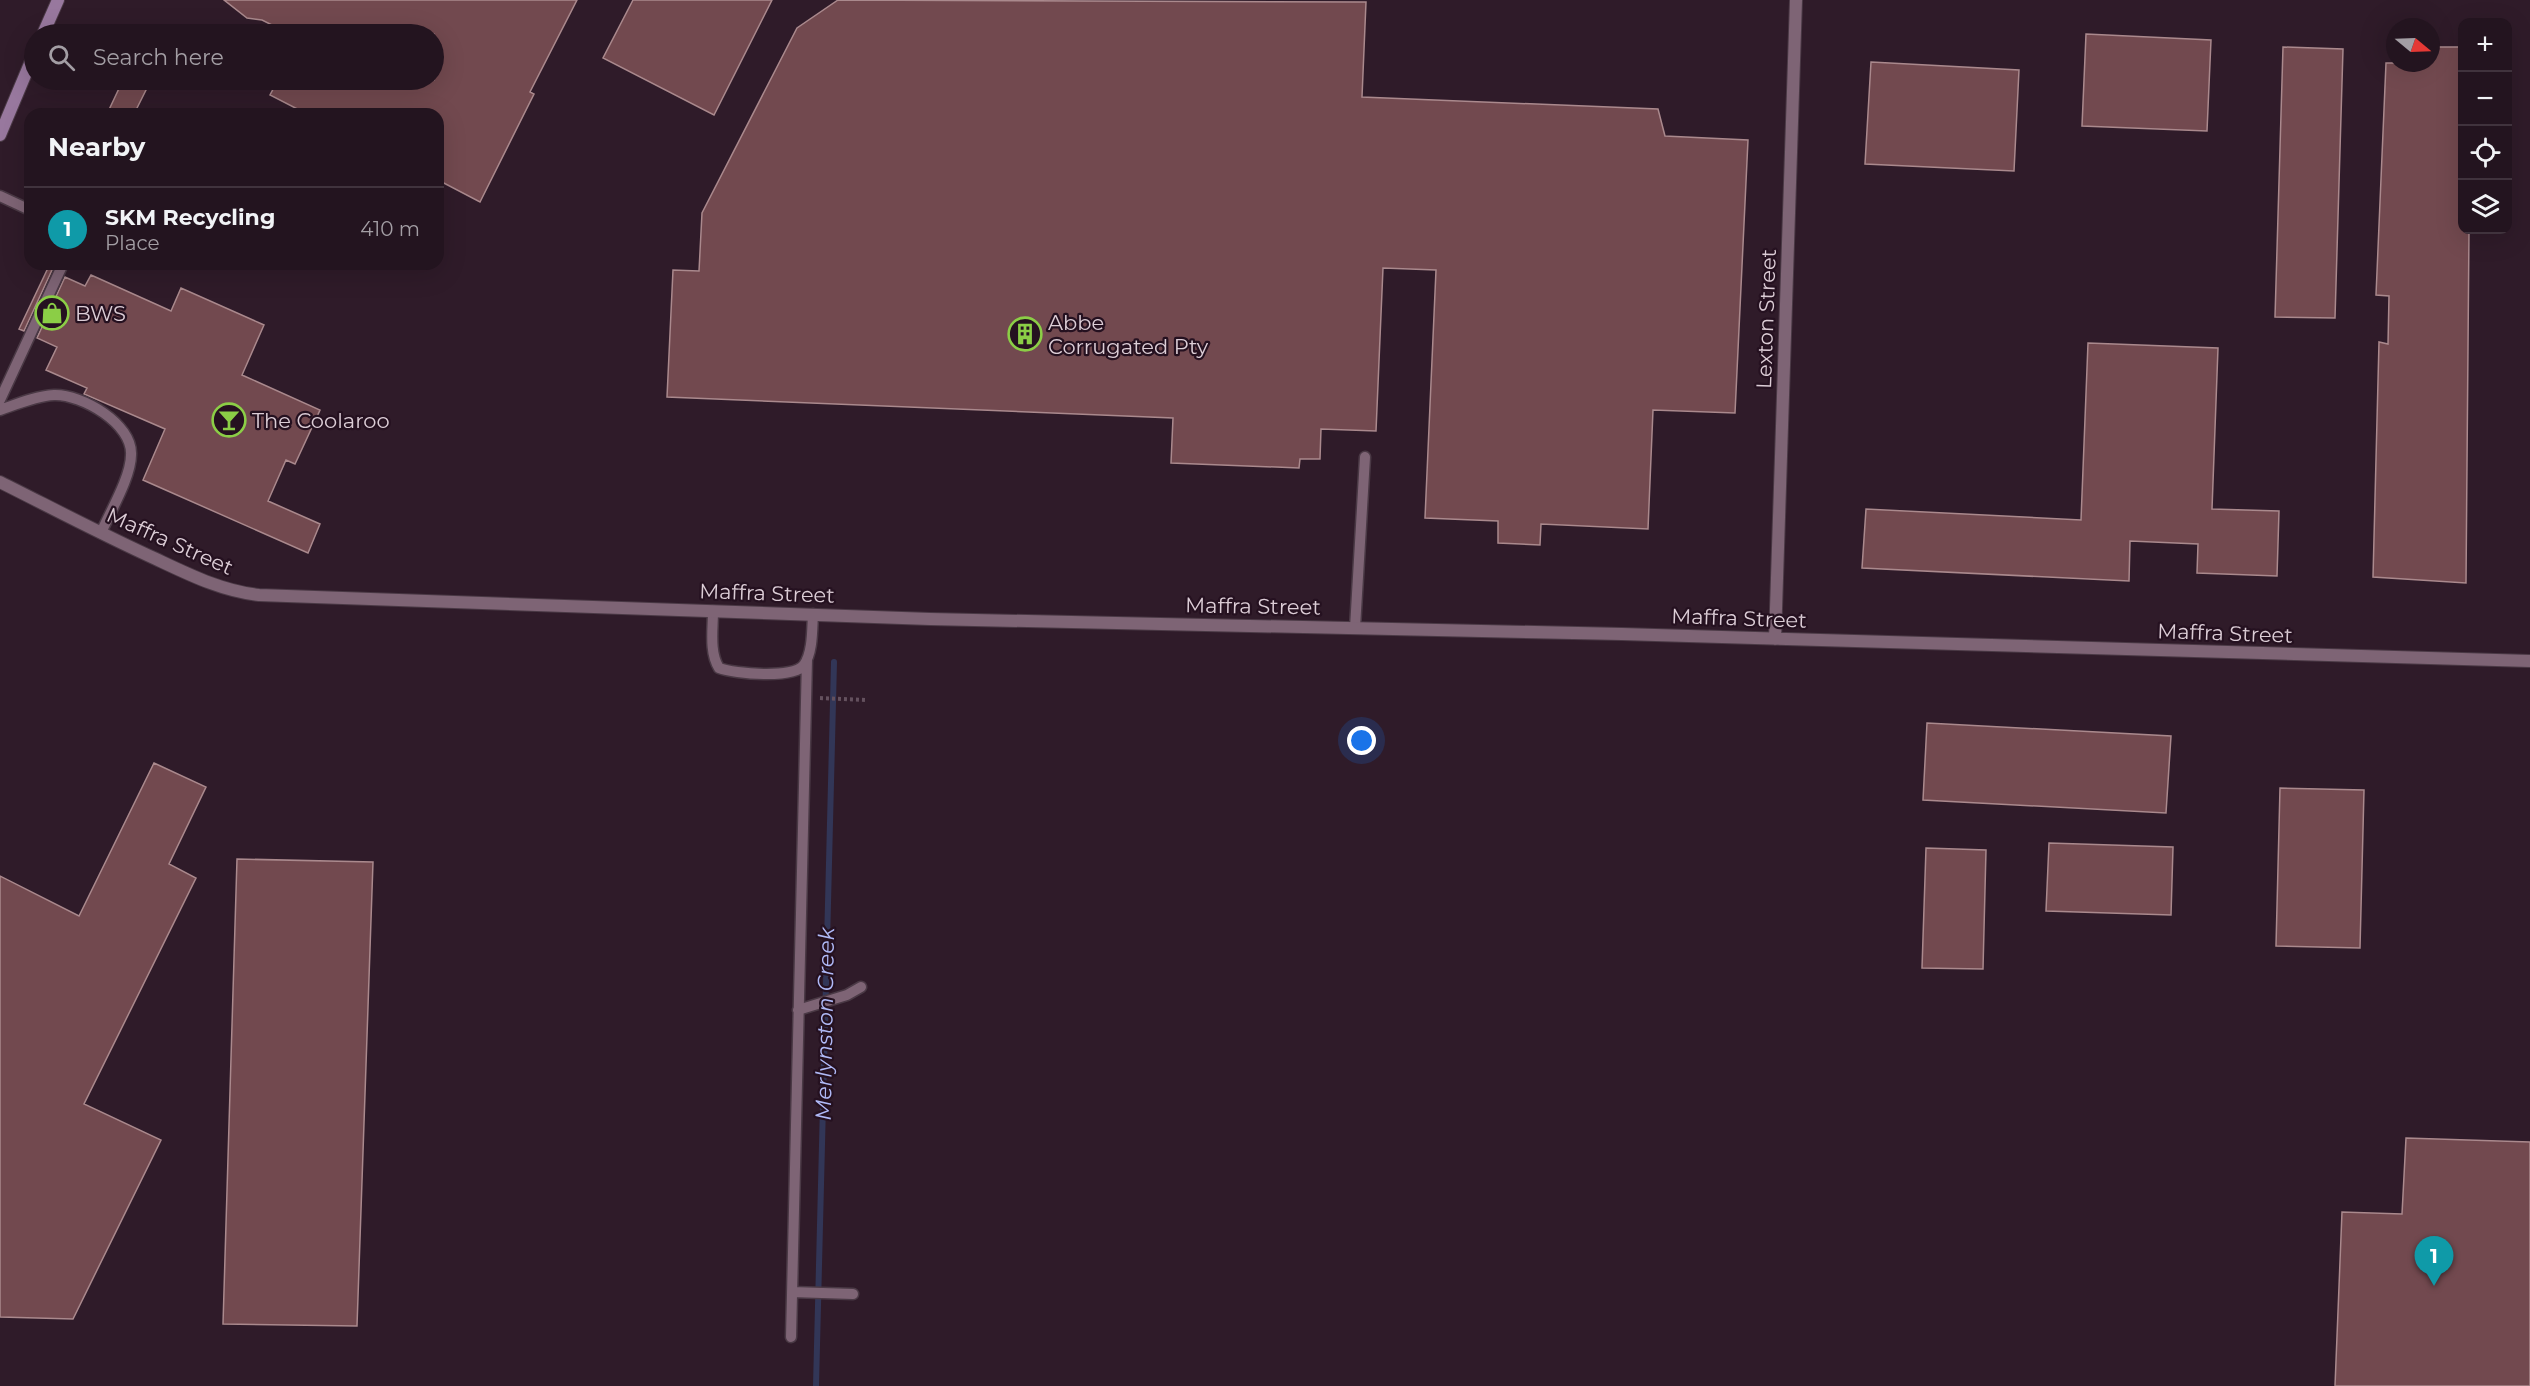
<!DOCTYPE html>
<meta charset="utf-8">
<style>
:root{--surface:#23141f;--page:#2b1d28;--text:#f1f3f6;--muted:#a39ea4;--line:#40333d;--accent:#8bce46}
body{margin:0;font-family:Montserrat,sans-serif;background:var(--page);color:var(--text)}
.controls{position:absolute;right:18px;top:18px;display:grid;overflow:hidden;border-radius:12px;box-shadow:0 6px 24px #0002}
.controls button{width:54px;height:54px;display:grid;place-items:center;padding:0;border:0;border-bottom:2px solid var(--line);background:var(--surface);color:var(--text);font:30px sans-serif}
.compass{position:absolute;left:2386px;top:18px;width:54px;height:54px;border-radius:50%;background:var(--surface);box-shadow:0 6px 24px #0002;rotate:109deg}
.you{position:absolute;left:1362px;top:741px;width:21px;height:21px;margin:-15px;border:4px solid #fff;border-radius:50%;background:#1a73e8;box-shadow:0 0 0 9px #1a73e833}
.badge{display:grid;place-items:center;width:39px;height:39px;border-radius:50%;background:var(--accent);color:#fff;font-size:20px;font-weight:700}
.pin{position:absolute;translate:-50% -50px;filter:drop-shadow(0 2px 3px #0008)}
.pin::after{content:'';position:absolute;top:32px;width:21px;height:18px;background:inherit;clip-path:polygon(0 0,100% 0,50% 100%)}
.list{margin:0;padding:0;list-style:none}
h2{display:flex;justify-content:space-between;align-items:center;height:78px;margin:0;padding:0 24px;font-size:26px}
h2 small{font-size:20px;font-weight:400;color:var(--muted)}
.list li{display:grid;grid-template-columns:39px 1fr auto;gap:18px;align-items:center;box-sizing:border-box;height:84px;padding:0 24px;border-top:2px solid var(--line)}
.list b{display:block;font-size:22px;white-space:nowrap}
.list p{margin:0;font-size:20px;white-space:nowrap;color:var(--muted)}
.list em{font-size:20px;font-style:normal;color:var(--muted)}
.icon{flex:none;width:33px;height:33px;fill:none;stroke:currentColor;stroke-width:2;stroke-linecap:round;stroke-linejoin:round}
.map{position:relative;flex:none;width:2530px;height:1386px;overflow:hidden}
.search{position:absolute;background:var(--surface);box-shadow:0 6px 24px #0002;left:24px;top:24px;width:420px;height:66px;display:flex;align-items:center;gap:15px;box-sizing:border-box;padding:0 21px;border-radius:33px;color:var(--muted);font-size:22px}
.panel{position:absolute;background:var(--surface);box-shadow:0 6px 24px #0002;left:24px;top:108px;width:420px;height:162px;border-radius:18px}
.map>svg:first-child{display:block}
.lines{fill:none;stroke-linecap:round;stroke-linejoin:round}
.stream{stroke:#323657;stroke-width:6}
.building{fill:#72494f;stroke:#aa898d;stroke-width:1.5}
.lane-casing{stroke:#4a3945;stroke-width:13}
.street-casing{stroke:#4a3945;stroke-width:14}
.secondary-casing{stroke:#4a3945;stroke-width:14}
.path{stroke:#64515e;stroke-width:4;stroke-dasharray:3 3;stroke-linecap:butt}
.lane{stroke:#7e6475;stroke-width:10}
.street{stroke:#7e6475;stroke-width:12}
.secondary{stroke:#98789e;stroke-width:12}
.labels{text-anchor:middle;dominant-baseline:central;stroke-width:4.5;stroke-linejoin:round;paint-order:stroke}
.poi-label{font-size:21px;fill:#dccdd6;stroke:#251120;text-anchor:start}
.street-label{font-size:21px;fill:#dccdd6;stroke:#251120}
.water-label{font-size:22px;font-style:italic;fill:#b0baf7;stroke:#251120}
</style>
<div class="map">
<svg width="2530" height="1386" viewBox="0 0 2530 1386">
<rect width="100%" height="100%" fill="#2f1b29"/>
<g class="lines">
<path class="stream" d="M816,1386L834,662"/>
</g>
<path class="building" d="M224,0H577L530,92L534,94L480,202L438,180V114H307L270,95L278,80H434V34H290L262,20L247,18Z
M633,0H772L714,115L603,58Z
M838,0L1366,2L1362,97L1658,109L1665,136L1748,140L1735,413L1653,410L1648,529L1541,524L1540,545L1498,543V521L1425,518L1436,270L1383,268L1376,431L1321,429L1320,459H1300L1299,468L1171,463L1173,418L667,397L673,270L699,271L702,213L797,28Z
M2086,34L2211,40L2207,131L2082,126Z
M2283,47L2343,49L2335,318L2275,317Z
M2431,47H2463V230H2469L2466,583L2373,577L2379,342L2388,344L2389,296L2376,295L2386,63H2431Z
M1871,62L2019,70L2014,171L1865,164Z
M123,80H151L134,114H107Z
M48,268L52,270L24,331L19,329Z
M91,275L171,311L181,288L264,325L242,375L320,410L295,464L286,460L268,501L320,524L308,553L143,480L165,429L84,394L87,388L46,370L57,347L37,338L65,277L85,286Z
M2088,343L2218,348L2212,509L2279,511L2277,576L2197,573L2198,544L2130,541L2129,581L1862,568L1866,509L2081,520Z
M1927,723L2171,736L2166,813L1923,800Z
M154,763L206,787L169,864L196,878L84,1104L161,1140L73,1319L0,1317V876L79,916Z
M2280,788L2364,790L2360,948L2276,946Z
M2049,843L2173,847L2171,915L2046,911Z
M1926,848L1986,850L1983,969L1922,968Z
M237,859L373,862L357,1326L223,1324Z
M2406,1138L2530,1142V1386H2335L2342,1212L2402,1214Z"/>
<g class="lines">
<g class="lane-casing">
<path id="lane" d="M0,196L30,210
M0,400L63,264
M0,410C17,404 36,396 54,395C82,394 133,424 131,455C131,477 110,512 101,533
M713,611C713,629 709,652 719,668C735,674 794,679 804,665C813,652 812,629 813,614
M1355,628L1365,457
M798,1010L847,995L861,987
M792,1292L853,1294
M791,1337L807,659"/>
</g>
<g class="street-casing">
<path id="street" d="M0,482C52,508 103,535 156,559C190,575 222,591 259,595L930,619L1622,634L2530,661
M1775,639L1796,0"/>
</g>
<g class="secondary-casing">
<path id="secondary" d="M43,34L58,0
M0,135L34,54"/>
</g>
<path class="path" d="M820,698L867,700"/>
<use href="#lane" class="lane"/>
<use href="#street" class="street"/>
<use href="#secondary" class="secondary"/>
</g>
<defs>
<g id="shop-ring" transform="scale(1.725)"><circle r="9.5" fill="#251120" stroke="#8bce46" stroke-width="1.5"/><path d="M-5-2.5h2.3a2.7 3.5 0 0 1 5.4 0H5L5.5 6h-11ZM-1.5-2.5h3a1.5 2.3 0 0 0-3 0Z" fill="#8bce46"/></g>
<g id="building-ring" transform="scale(1.725)"><circle r="9.5" fill="#251120" stroke="#8bce46" stroke-width="1.5"/><path d="M-4-6H4V6H1V3H-1V6H-4ZM-2.5-4.3h1.7v1.8h-1.7ZM.8-4.3h1.7v1.8H.8ZM-2.5-1h1.7V.8h-1.7ZM.8-1h1.7V.8H.8Z" fill="#8bce46"/></g>
<g id="bar-ring" transform="scale(1.725)"><circle r="9.5" fill="#251120" stroke="#8bce46" stroke-width="1.5"/><path d="M-6-5H6L.8 .8V4.5H3.5V6h-7V4.5H-.8V.8Z" fill="#8bce46"/></g>
</defs>
<g fill-rule="evenodd">
<use href="#shop-ring" x="52" y="313"/>
<use href="#building-ring" x="1025" y="334"/>
<use href="#bar-ring" x="229" y="420"/>
</g>
<g class="labels">
<g class="poi-label">
<text x="75" y="313">BWS</text>
<text x="1048" y="322">Abbe<tspan x="1048" dy="24">Corrugated Pty</tspan></text>
<text x="252" y="420">The Coolaroo</text>
</g>
<g class="street-label">
<text transform="translate(1766 319) rotate(-88)">Lexton Street</text>
<text transform="translate(170 541) rotate(24)">Maffra Street</text>
<text transform="translate(767 593) rotate(2)">Maffra Street</text>
<text transform="translate(1253 606) rotate(1)">Maffra Street</text>
<text transform="translate(1739 618) rotate(2)">Maffra Street</text>
<text transform="translate(2225 633) rotate(2)">Maffra Street</text>
</g>
<g class="water-label">
<text transform="translate(825 1024) rotate(-89)">Merlynston Creek</text>
</g>
</g>
</svg>
<div class="controls">
<button>+</button>
<button>−</button>
<button><svg class="icon" aria-label="locate" viewBox="0 0 24 24"><circle cx="12" cy="12" r="6"/><path d="M12 2v4M12 18v4M2 12h4M18 12h4"/></svg></button>
<button><svg class="icon" aria-label="layers" viewBox="0 0 24 24"><path d="M12 4l9 5-9 5-9-5zM3 14l9 5 9-5"/></svg></button>
</div>
<svg class="compass" viewBox="-18 -18 36 36"><path d="M0-13l5 13h-10z" fill="#e53935"/><path d="M0 13l5-13h-10z" fill="#a39ea4"/></svg>
<div class="you"></div>
<div class="pin badge" style="left:2434px;top:1286px;background:#0f9aa8">1</div>
<div class="search"><svg class="icon" aria-label="search" viewBox="0 0 24 24"><circle cx="10" cy="10" r="6"/><path d="M15 15l6 6"/></svg>Search here</div>
<section class="panel">
<h2>Nearby<small></small></h2>
<ul class="list">
<li><span class="badge" style="background:#0f9aa8">1</span><div><b>SKM Recycling</b><p>Place</p></div><em>410 m</em></li>
</ul>
</section>
</div>
